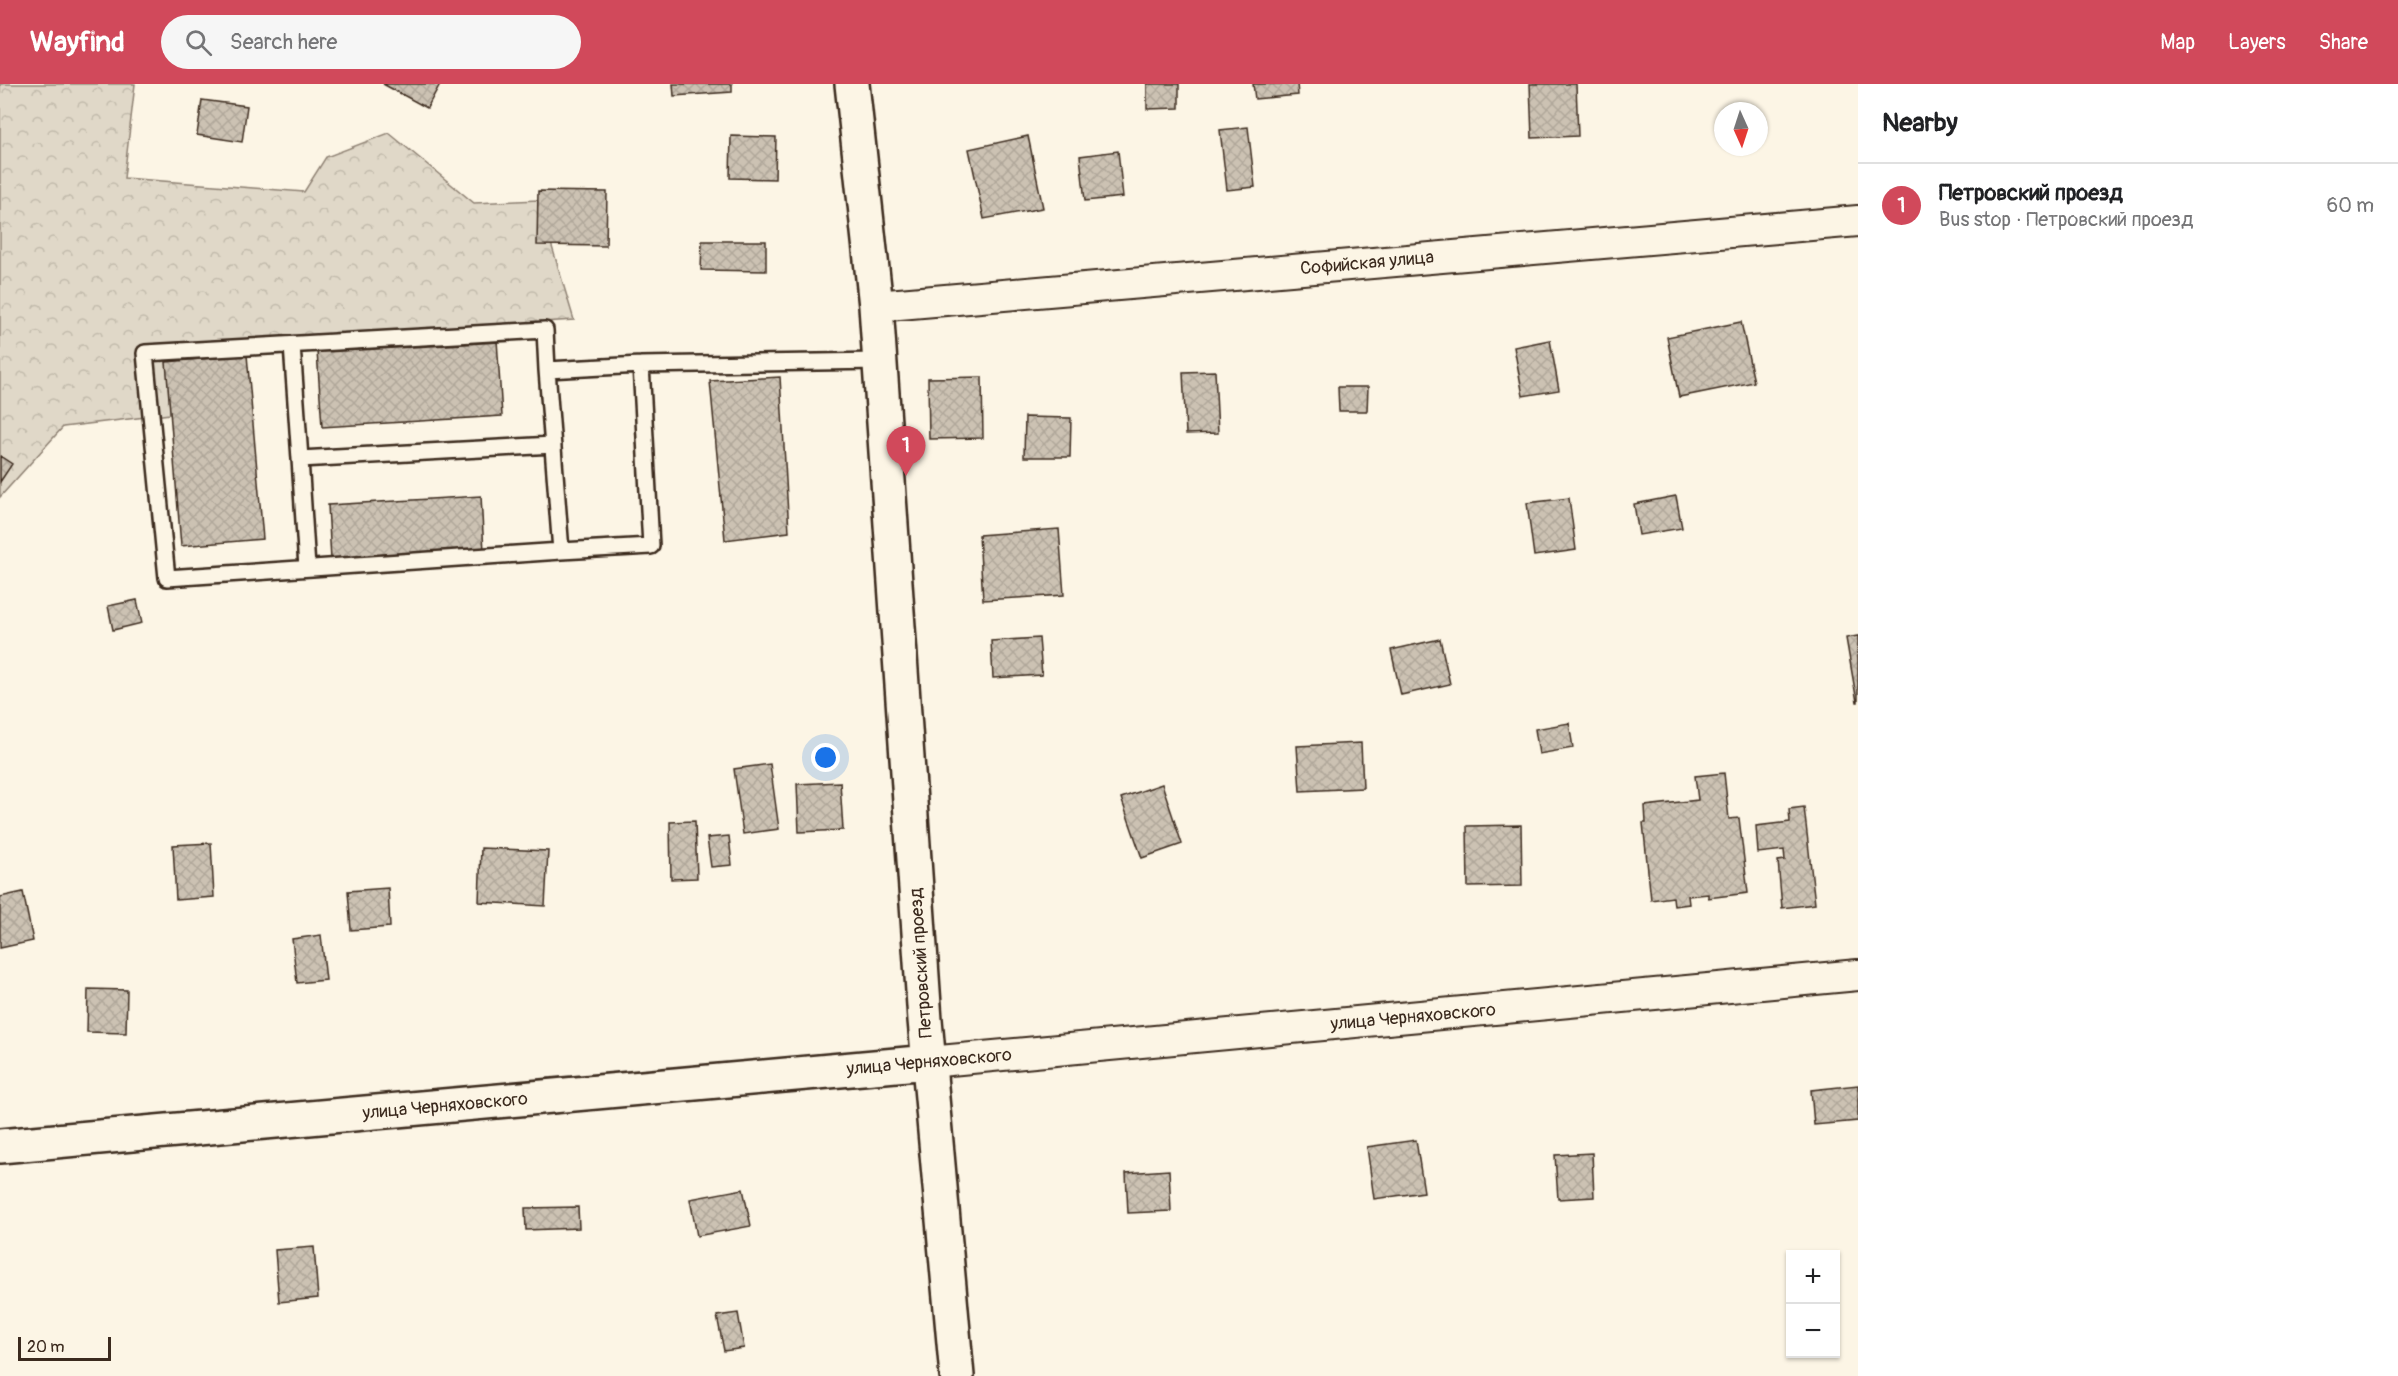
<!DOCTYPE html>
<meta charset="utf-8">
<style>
:root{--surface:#fff;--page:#f6f6f6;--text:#202124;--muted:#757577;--line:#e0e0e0;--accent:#d1495b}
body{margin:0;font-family:Pangolin,sans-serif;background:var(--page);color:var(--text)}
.controls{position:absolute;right:18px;bottom:18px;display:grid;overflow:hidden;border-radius:0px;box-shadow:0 2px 4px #0004}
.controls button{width:54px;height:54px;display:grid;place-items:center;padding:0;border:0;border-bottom:2px solid var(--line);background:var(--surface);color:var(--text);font:30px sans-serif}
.compass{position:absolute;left:1714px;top:18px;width:54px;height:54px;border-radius:50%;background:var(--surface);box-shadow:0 2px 4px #0004;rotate:177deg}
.scale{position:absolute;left:18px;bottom:15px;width:93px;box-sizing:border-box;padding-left:6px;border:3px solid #3b2a1e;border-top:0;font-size:16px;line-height:21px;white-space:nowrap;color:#3b2a1e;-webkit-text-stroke:4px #fcf5e5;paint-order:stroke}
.you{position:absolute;left:826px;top:674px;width:21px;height:21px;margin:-15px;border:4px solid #fff;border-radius:50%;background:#1a73e8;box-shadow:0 0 0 9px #1a73e833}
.badge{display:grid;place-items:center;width:39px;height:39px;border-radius:50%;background:var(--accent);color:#fff;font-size:20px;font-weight:700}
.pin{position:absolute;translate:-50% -50px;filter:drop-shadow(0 2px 3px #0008)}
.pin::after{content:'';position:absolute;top:32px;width:21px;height:18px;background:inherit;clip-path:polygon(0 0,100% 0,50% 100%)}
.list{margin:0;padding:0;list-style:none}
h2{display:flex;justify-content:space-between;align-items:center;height:78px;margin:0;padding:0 24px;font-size:26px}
h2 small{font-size:20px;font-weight:400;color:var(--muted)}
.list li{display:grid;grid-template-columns:39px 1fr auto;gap:18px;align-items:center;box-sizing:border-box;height:84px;padding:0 24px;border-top:2px solid var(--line)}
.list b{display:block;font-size:22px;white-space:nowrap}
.list p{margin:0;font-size:20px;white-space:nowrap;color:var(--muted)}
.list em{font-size:20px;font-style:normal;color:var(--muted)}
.icon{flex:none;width:33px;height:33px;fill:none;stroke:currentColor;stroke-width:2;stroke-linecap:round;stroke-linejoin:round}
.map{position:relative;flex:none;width:1858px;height:1292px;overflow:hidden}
header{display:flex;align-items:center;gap:36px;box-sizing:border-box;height:84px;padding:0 30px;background:var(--accent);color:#fff}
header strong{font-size:28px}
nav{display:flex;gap:33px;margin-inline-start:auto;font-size:21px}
.search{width:420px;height:54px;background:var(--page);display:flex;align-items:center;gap:15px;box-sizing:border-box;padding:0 21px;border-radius:33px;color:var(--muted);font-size:22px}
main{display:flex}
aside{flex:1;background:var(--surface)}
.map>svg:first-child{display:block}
.forest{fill:url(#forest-crowns);stroke:#8e8173;stroke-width:1.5}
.building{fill:url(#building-cross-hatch);stroke:#3b2a1e;stroke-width:1.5}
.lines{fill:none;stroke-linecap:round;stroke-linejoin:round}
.service-casing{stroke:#3b2a1e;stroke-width:20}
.minor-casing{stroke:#3b2a1e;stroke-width:34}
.tertiary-casing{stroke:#3b2a1e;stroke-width:38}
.service{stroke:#fcf5e5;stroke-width:15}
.minor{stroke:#fcf5e5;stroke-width:30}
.tertiary{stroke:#fcf5e5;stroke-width:33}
.labels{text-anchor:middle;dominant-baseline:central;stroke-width:4.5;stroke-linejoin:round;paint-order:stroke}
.street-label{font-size:18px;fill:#3b2a1e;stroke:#fcf5e5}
</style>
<header>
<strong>Wayfind</strong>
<div class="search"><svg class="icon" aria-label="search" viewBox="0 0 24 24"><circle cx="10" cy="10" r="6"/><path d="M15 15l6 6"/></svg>Search here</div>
<nav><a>Map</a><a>Layers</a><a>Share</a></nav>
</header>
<main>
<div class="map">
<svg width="1858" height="1292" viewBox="0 0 1858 1292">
<defs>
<pattern id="forest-crowns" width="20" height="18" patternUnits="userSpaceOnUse" patternTransform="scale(1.5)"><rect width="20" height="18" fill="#e0d8c8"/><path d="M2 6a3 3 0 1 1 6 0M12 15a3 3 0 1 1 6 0" fill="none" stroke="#c1baab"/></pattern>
<pattern id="building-cross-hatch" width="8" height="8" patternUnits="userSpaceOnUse" patternTransform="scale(1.5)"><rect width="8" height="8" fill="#ccc2b3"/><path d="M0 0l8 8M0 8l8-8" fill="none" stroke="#b0a79a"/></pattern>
</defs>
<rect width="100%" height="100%" fill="#fcf5e5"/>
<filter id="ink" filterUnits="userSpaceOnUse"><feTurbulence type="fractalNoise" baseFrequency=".0167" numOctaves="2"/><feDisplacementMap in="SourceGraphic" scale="12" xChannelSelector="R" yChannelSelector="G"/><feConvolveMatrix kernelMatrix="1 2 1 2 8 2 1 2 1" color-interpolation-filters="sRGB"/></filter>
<g filter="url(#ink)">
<path class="forest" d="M0,0H135L124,94L304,108L326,73L389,49L474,119L538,116L574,236L179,260L170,330L63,343L0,413Z"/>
<path class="building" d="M383,0H440L427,24Z
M673,0H732V8L674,12Z
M1147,0H1179V24L1147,25Z
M1253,0H1297L1298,11L1255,15Z
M1530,0H1576L1578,52L1532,54Z
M202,16L247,22L242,58L197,51Z
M1248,43L1255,103L1227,106L1220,46Z
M731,52L776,53L775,95L730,94Z
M1028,52L1043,124L984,135L969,65Z
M1118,67L1123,113L1085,117L1080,72Z
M538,107L607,108L606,162L537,161Z
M702,157H766V187L701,186Z
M1741,238L1754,298L1679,313L1667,253Z
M497,256L502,332L322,343L317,267Z
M1550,256L1559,306L1523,312L1514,263Z
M247,271L263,455L181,462L166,278Z
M1215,287L1218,349L1186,350L1183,288Z
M780,293L789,448L725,456L710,297Z
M982,293L983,354L929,355L928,294Z
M1338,303H1368L1367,327H1339Z
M1025,333L1071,334L1070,373H1024Z
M0,372L12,380L0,398Z
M481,412L484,468L331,476L328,421Z
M1676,412L1682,444L1639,451L1634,420Z
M1569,414L1576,466L1534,472L1527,419Z
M1059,445L1064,511L983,516L979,451Z
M137,516L142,539L113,546L108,522Z
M1858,552V618H1857L1846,554Z
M1039,554L1042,591L993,594L991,557Z
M1440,555L1450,600L1401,611L1391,566Z
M1569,639L1573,664L1539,670L1535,645Z
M1361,659L1363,704L1300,707L1297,662Z
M770,680L779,745L743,750L734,685Z
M1724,689L1729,735L1739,734L1748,809L1708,814V810L1688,812L1689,820L1674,822L1673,813L1651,816L1643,739H1646L1645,722L1698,716L1695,692Z
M840,698L843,746L799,748L797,700Z
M1162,700L1182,760L1142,774L1121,714Z
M1804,723L1815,820L1782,824L1778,777L1785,776L1784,766L1758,769L1756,742L1790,738L1789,725Z
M695,737L697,794L671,795L670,738Z
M1521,741L1522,802L1468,803L1467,742Z
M729,752L732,781L711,783L707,754Z
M211,759L214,813L176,816L173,761Z
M481,764L548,767L545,822L479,818Z
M388,804L390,843L351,846L348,807Z
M23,808L33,857L0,864V813Z
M321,851L326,896L297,899L292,855Z
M88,905L127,906L126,949L87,948Z
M1858,1001V1037L1814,1041L1811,1006Z
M1416,1056L1424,1108L1374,1115L1367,1063Z
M1592,1069L1594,1113L1558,1115L1555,1071Z
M1169,1086L1171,1127L1128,1129L1126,1089Z
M743,1105L751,1142L697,1152L690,1115Z
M578,1123L579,1144L526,1146L525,1124Z
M314,1163L318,1214L279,1218L275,1166Z
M738,1229L744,1264L724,1267L717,1232Z"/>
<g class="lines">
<g class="service-casing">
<path id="service" d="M292,261L300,375
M547,286L545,246L145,269L167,494L561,467L547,286L641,281L880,277
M561,467L651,462L641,281
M307,484L300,375L553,361"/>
</g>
<g class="minor-casing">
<path id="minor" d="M876,222L1858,137
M929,978L1858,891"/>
</g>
<g class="tertiary-casing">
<path id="tertiary" d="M852,0L876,222L925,936L957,1292
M0,1062L929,978"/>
</g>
<use href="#service" class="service"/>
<use href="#minor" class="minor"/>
<use href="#tertiary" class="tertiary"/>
</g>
</g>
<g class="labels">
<g class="street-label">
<text transform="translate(1367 179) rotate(-5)">Софийская улица</text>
<text transform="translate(921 879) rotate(-94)">Петровский проезд</text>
<text transform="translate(1413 933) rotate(-5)">улица Черняховского</text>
<text transform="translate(929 978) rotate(-5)">улица Черняховского</text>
<text transform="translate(445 1022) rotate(-5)">улица Черняховского</text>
</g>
</g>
</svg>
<div class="controls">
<button>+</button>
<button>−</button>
</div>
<svg class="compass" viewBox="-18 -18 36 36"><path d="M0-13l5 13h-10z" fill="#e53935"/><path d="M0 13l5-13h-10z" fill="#757577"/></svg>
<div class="scale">20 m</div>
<div class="you"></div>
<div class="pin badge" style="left:906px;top:392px">1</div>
</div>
<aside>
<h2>Nearby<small></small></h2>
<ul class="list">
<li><span class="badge">1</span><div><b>Петровский проезд</b><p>Bus stop · Петровский проезд</p></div><em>60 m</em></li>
</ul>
</aside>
</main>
